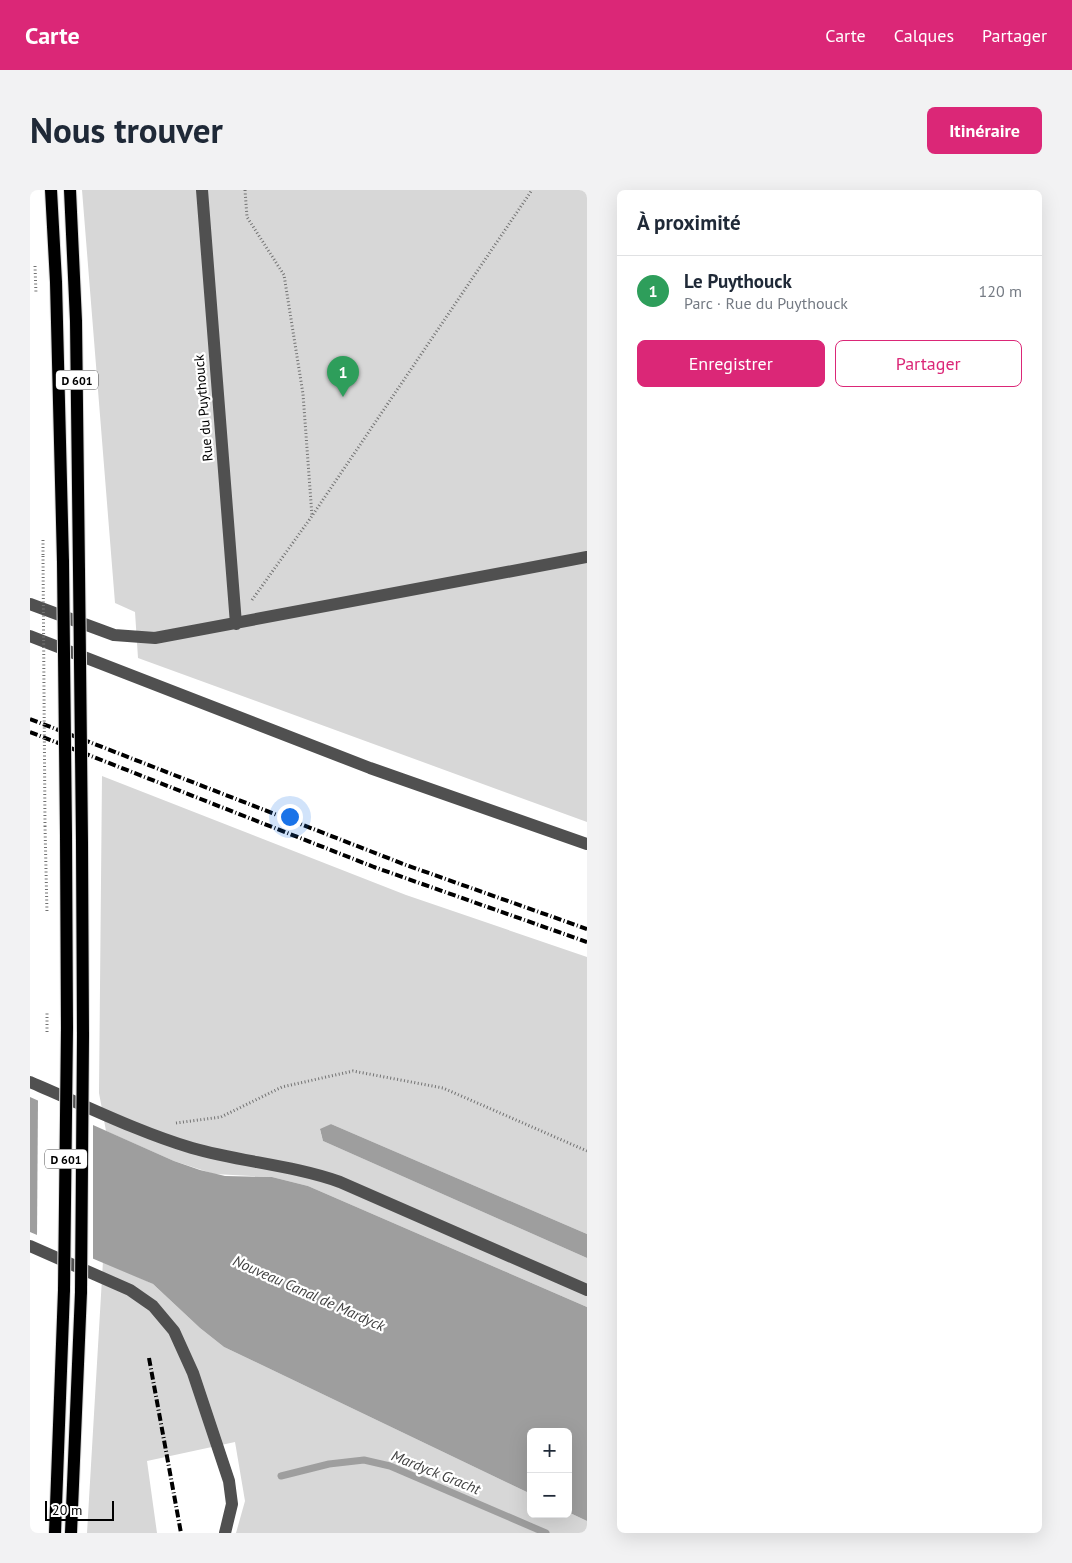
<!DOCTYPE html>
<html lang="fr">
<meta charset="utf-8">
<style>
:root{--surface:#fff;--page:#f2f2f3;--text:#1f2937;--muted:#747a83;--line:#e0e1e3;--accent:#db2777}
body{margin:0;font-family:"PT Sans",sans-serif;background:var(--page);color:var(--text)}
.controls{position:absolute;right:15px;bottom:15px;display:grid;overflow:hidden;border-radius:8px;box-shadow:0 5px 20px #0002}
.controls button{width:45px;height:45px;display:grid;place-items:center;padding:0;border:0;border-bottom:1px solid var(--line);background:var(--surface);color:var(--text);font:25px sans-serif}
.scale{position:absolute;left:15px;bottom:12px;width:69px;box-sizing:border-box;padding-left:5px;border:2px solid #000;border-top:0;font-size:14px;line-height:18px;white-space:nowrap;color:#000;-webkit-text-stroke:4px #fff;paint-order:stroke}
.you{position:absolute;left:259px;top:626px;width:18px;height:18px;margin:-12px;border:4px solid #fff;border-radius:50%;background:#1a73e8;box-shadow:0 0 0 8px #1a73e833}
.badge{display:grid;place-items:center;width:32px;height:32px;border-radius:50%;background:var(--accent);color:#fff;font-size:16px;font-weight:700}
.pin{position:absolute;translate:-50% -41px;filter:drop-shadow(0 1px 2px #0008)}
.pin::after{content:'';position:absolute;top:26px;width:18px;height:15px;background:inherit;clip-path:polygon(0 0,100% 0,50% 100%)}
.list{margin:0;padding:0;list-style:none}
h2{display:flex;justify-content:space-between;align-items:center;height:65px;margin:0;padding:0 20px;font-size:21px}
h2 small{font-size:16px;font-weight:400;color:var(--muted)}
.list li{display:grid;grid-template-columns:32px 1fr auto;gap:15px;align-items:center;box-sizing:border-box;height:70px;padding:0 20px;border-top:1px solid var(--line)}
.list b{display:block;font-size:19px;white-space:nowrap}
.list p{margin:0;font-size:16px;white-space:nowrap;color:var(--muted)}
.list em{font-size:16px;font-style:normal;color:var(--muted)}
.actions{display:flex;gap:10px;padding:15px 20px}
.actions a{flex:1;padding:11px 0;border:1px solid var(--accent);border-radius:8px;text-align:center;font-size:18px;color:var(--accent)}
.actions .main{background:var(--accent);color:#fff}
.map{position:relative;flex:none;width:557px;height:1343px;overflow:hidden;border-radius:8px}
header{display:flex;align-items:center;gap:30px;box-sizing:border-box;height:70px;padding:0 25px;background:var(--accent);color:#fff}
header strong{font-size:24px}
nav{display:flex;gap:28px;margin-inline-start:auto;font-size:18px}
.intro{display:flex;align-items:center;justify-content:space-between;box-sizing:border-box;height:120px;padding:0 30px}
h1{margin:0;font-size:35px}
.button{padding:12px 22px;border-radius:8px;background:var(--accent);color:#fff;font-size:18px;font-weight:700}
main{display:flex;gap:30px;padding:0 30px}
aside{flex:1;background:var(--surface);border-radius:8px;box-shadow:0 5px 20px #0002}
.map>svg:first-child{display:block}
.green{fill:#d7d7d7}
.water{fill:#9e9e9e}
.pier{fill:#fff}
.lines{fill:none;stroke-linecap:round;stroke-linejoin:round}
.stream{stroke:#9e9e9e;stroke-width:7}
.major-casing{stroke:#dbdbdb;stroke-width:14}
.path{stroke:#727272;stroke-width:3;stroke-dasharray:1 2.5;stroke-linecap:butt}
.minor{stroke:#505050;stroke-width:12}
.major{stroke:#000;stroke-width:12}
.rail{stroke:#000;stroke-width:4;stroke-dasharray:8 2.5 1 2.5;stroke-linecap:butt}
.major-bridge-casing{stroke:#dbdbdb;stroke-width:14;stroke-linecap:butt}
.path-bridge{stroke:#727272;stroke-width:3;stroke-dasharray:1 2.5;stroke-linecap:butt}
.major-bridge{stroke:#000;stroke-width:12}
.labels{text-anchor:middle;dominant-baseline:central;stroke-width:4.5;stroke-linejoin:round;paint-order:stroke}
.shield{fill:#fff;stroke:#4c4c4c;stroke-width:1}
.shield-label{font-size:12px;font-weight:bold;fill:#000}
.street-label{font-size:14px;fill:#000;stroke:#fff}
.water-label{font-size:15px;font-style:italic;fill:#3f3f3f;stroke:#fff}
</style>
<header>
<strong>Carte</strong>
<nav><a>Carte</a><a>Calques</a><a>Partager</a></nav>
</header>
<div class="intro"><h1>Nous trouver</h1><a class="button">Itinéraire</a></div>
<main>
<div class="map">
<svg width="557" height="1343" viewBox="0 0 557 1343">
<rect width="100%" height="100%" fill="#fff"/>
<path class="green" d="M52,0H557V632L108,468L105,422L85,413Z
M72,586L376,705L557,767V1044L301,934L290,940L293,951L557,1068V1117L278,996L242,987L184,984L144,971L76,941L69,903Z
M73,1071L123,1094L170,1138L194,1157L501,1304V1324H538V1322L557,1331V1343H206L215,1311L205,1252L117,1271L127,1343H57Z"/>
<path class="water" d="M0,907L144,971L170,980L195,986L242,987L278,996L557,1117V1331L538,1322V1242H501V1304L194,1157L170,1138L123,1094L0,1042Z
M301,934L557,1044V1068L293,951L290,939Z"/>
<path class="pier" d="M8,908L63,933V1070L7,1047Z"/>
<g class="lines">
<path class="stream" d="M251,1286L299,1274L334,1270L360,1276L516,1343"/>
<g class="major-casing">
<path id="major" d="M21,0L26,92L33,372
M40,0L46,131L49,381
M36,645L37,838
M52,652L53,846
M25,1343L34,1100
M41,1343L51,1102"/>
</g>
<path class="path" d="M215,0L217,27L254,85L273,204L282,326
M5,76L6,104
M13,350V366
M222,410L282,326L502,0
M15,636L17,723
M146,933L191,927L252,897L323,881L413,898L557,961"/>
<path class="minor" d="M172,0L206,434
M0,414L84,445L125,448L557,367
M0,446L340,578L557,654
M0,892C52,914 108,942 162,958C211,972 262,975 310,992L557,1100
M0,1056L100,1100L123,1116L144,1141L163,1183L199,1291L202,1314L195,1343"/>
<use href="#major" class="major"/>
<path class="rail" d="M0,529L376,675L557,739
M0,542L344,677L557,752
M119,1168L151,1343"/>
<g class="major-bridge-casing">
<path id="major-bridge" d="M33,372L36,645
M49,381L52,652
M34,1100L37,838
M51,1102L53,846"/>
</g>
<path class="path-bridge" d="M13,366L15,636
M17,842V822"/>
<use href="#major-bridge" class="major-bridge"/>
</g>
<g class="labels">
<g class="shield">
<rect x="26" y="180.5" width="42" height="19" rx="4"/>
<rect x="15" y="959.5" width="42" height="19" rx="4"/>
</g>
<g class="shield-label">
<text x="47" y="190">D 601</text>
<text x="36" y="969">D 601</text>
</g>
<g class="street-label">
<text transform="translate(173 218) rotate(-95)">Rue du Puythouck</text>
</g>
<g class="water-label">
<text transform="translate(279 1103) rotate(24)">Nouveau Canal de Mardyck</text>
<text transform="translate(406 1282) rotate(22)">Mardyck Gracht</text>
</g>
</g>
</svg>
<div class="controls">
<button>+</button>
<button>−</button>
</div>
<div class="scale">20 m</div>
<div class="you"></div>
<div class="pin badge" style="left:313px;top:207px;background:#2e9e5b">1</div>
</div>
<aside>
<h2>À proximité<small></small></h2>
<ul class="list">
<li><span class="badge" style="background:#2e9e5b">1</span><div><b>Le Puythouck</b><p>Parc · Rue du Puythouck</p></div><em>120 m</em></li>
</ul>
<div class="actions"><a class="main">Enregistrer</a><a>Partager</a></div>
</aside>
</main>
